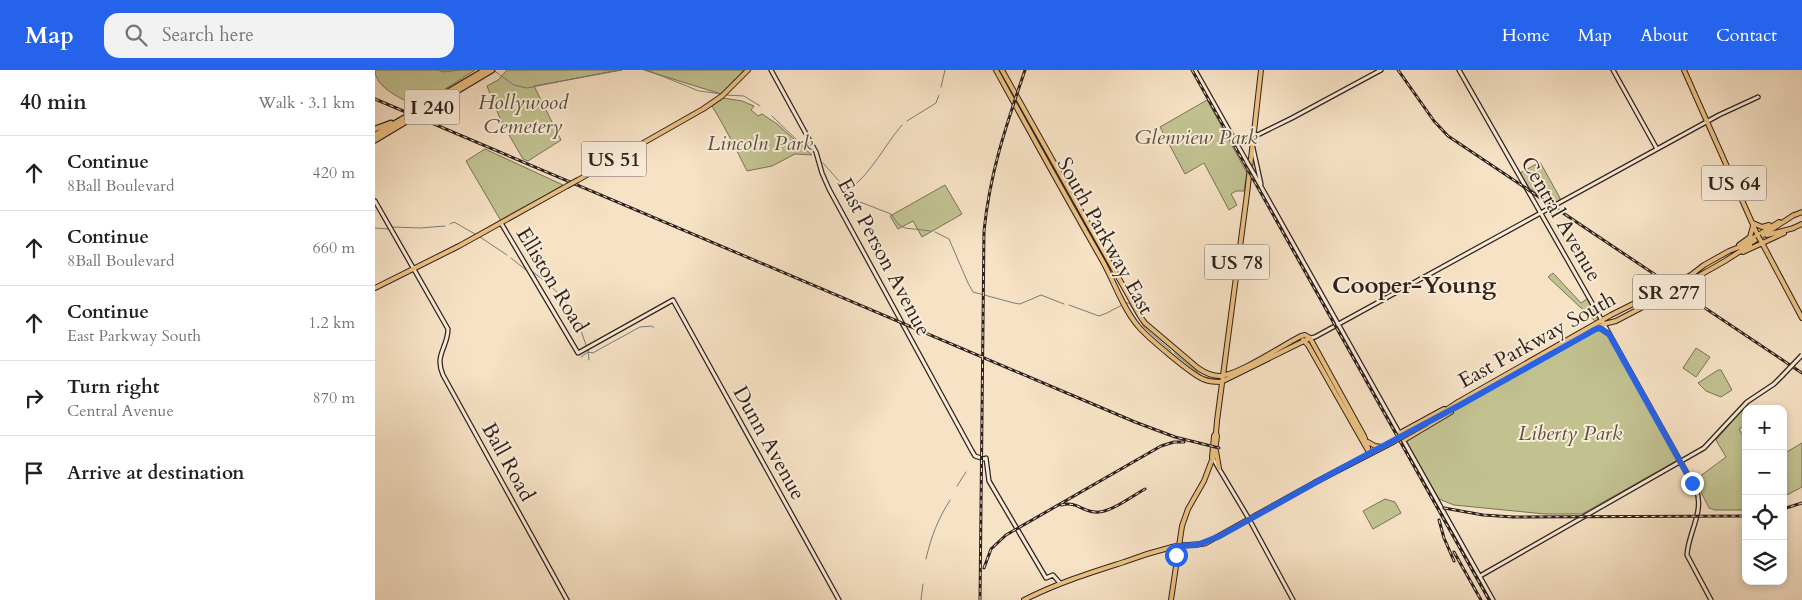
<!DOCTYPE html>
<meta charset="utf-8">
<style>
:root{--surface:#fff;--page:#f2f2f2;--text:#202124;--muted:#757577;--line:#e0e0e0;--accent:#2563eb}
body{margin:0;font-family:Cardo,serif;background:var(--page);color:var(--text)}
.controls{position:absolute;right:15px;bottom:15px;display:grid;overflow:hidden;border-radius:10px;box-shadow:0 2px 8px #0003}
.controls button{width:45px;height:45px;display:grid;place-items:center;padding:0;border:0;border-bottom:1px solid var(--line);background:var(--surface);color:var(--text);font:25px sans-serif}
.stop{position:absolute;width:15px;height:15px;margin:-11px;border:4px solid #2563eb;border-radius:50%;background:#fff}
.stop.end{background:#2563eb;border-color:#fff;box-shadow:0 1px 5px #0008}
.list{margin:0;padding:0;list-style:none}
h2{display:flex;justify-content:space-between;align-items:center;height:65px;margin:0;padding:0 20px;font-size:21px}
h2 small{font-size:16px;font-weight:400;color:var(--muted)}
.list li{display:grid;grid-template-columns:32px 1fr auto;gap:15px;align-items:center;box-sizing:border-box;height:75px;padding:0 20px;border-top:1px solid var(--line)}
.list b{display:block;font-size:19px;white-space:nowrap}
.list p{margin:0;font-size:16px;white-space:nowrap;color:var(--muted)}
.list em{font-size:16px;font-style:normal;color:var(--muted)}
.icon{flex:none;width:28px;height:28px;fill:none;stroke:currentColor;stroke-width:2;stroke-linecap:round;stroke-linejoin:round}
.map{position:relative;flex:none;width:1427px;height:530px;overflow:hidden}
header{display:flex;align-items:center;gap:30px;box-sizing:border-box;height:70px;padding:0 25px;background:var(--accent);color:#fff}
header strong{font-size:24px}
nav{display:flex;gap:28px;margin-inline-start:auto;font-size:18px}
.search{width:350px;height:45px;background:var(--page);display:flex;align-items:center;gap:12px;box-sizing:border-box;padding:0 18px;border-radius:15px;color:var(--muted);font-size:19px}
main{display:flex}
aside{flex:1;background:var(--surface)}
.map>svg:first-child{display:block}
.green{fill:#c2c291;stroke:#787257}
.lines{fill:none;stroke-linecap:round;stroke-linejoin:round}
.stream{stroke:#747e7f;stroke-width:1}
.secondary-casing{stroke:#2f221d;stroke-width:5.5}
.primary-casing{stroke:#2f221d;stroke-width:6}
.motorway-casing{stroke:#2f221d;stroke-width:7}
.secondary{stroke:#faecd9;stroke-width:3}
.primary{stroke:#ecc182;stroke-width:4}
.motorway{stroke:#ecc182;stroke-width:4.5}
.rail-casing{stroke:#2f221d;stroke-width:3}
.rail{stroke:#faecd9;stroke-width:1;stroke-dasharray:4;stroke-linecap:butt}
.secondary-bridge-casing{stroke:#2f221d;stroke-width:5.5;stroke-linecap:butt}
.primary-bridge-casing{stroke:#2f221d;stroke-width:6;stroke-linecap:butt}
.secondary-bridge{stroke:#faecd9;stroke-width:3}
.primary-bridge{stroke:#ecc182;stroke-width:4}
.route{stroke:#2563eb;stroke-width:6}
.labels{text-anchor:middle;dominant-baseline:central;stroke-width:4;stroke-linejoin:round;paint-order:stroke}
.shield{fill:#faecd9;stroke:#6c5f55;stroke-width:1}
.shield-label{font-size:20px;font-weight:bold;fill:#2f221d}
.park-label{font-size:21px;font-style:italic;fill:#5b5240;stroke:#faecd9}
.street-label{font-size:21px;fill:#2f221d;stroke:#faecd9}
.quarter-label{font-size:24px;font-weight:bold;fill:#2f221d;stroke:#faecd9}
</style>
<header>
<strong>Map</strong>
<div class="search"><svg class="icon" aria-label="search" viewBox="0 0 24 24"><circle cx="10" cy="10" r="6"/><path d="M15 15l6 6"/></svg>Search here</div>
<nav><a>Home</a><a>Map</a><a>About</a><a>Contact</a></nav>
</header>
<main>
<aside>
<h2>40 min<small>Walk · 3.1 km</small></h2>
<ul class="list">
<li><svg class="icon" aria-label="ahead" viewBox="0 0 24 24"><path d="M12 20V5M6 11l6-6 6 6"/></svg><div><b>Continue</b><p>8Ball Boulevard</p></div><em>420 m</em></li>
<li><svg class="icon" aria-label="ahead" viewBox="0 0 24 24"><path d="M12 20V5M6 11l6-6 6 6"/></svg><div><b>Continue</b><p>8Ball Boulevard</p></div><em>660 m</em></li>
<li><svg class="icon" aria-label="ahead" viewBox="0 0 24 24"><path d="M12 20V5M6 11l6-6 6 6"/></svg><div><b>Continue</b><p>East Parkway South</p></div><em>1.2 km</em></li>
<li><svg class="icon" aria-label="right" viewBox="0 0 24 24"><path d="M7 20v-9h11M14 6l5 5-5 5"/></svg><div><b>Turn right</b><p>Central Avenue</p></div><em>870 m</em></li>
<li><svg class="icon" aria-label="arrive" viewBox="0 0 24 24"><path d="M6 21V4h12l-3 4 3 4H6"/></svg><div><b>Arrive at destination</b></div></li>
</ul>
</aside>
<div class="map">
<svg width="1427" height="530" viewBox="0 0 1427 530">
<rect width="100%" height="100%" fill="#f7e2c5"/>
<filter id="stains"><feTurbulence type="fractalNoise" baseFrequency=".004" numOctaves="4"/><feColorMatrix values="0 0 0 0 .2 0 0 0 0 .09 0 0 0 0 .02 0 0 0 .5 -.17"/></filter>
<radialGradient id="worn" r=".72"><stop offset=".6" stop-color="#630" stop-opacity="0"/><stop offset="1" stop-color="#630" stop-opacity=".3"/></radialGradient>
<path class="green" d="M0,0H100L42,37C28,29 0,18 0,0Z
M132,0H247L159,16L186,70L153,91L148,89L126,51L112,16L123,10Z
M269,0H370L346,24Z
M348,28L367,31L379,36L376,40L383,46L387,44L402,54L437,85L420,84L397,96L372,101C361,79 350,57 337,36Z
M832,30L872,103L869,121H861L856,124L862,135L854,140L829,93L810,104L785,57Z
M110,79L188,115L126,151L91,91Z
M1165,92L1185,128V130L1178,134L1151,116L1145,103Z
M570,115L587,144L547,167L538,151L523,159L515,146Z
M1178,203L1206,233L1212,229L1223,250L1221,252L1173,207Z
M1224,258L1231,262L1302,388L1301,391L1207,444H1170L1079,435L1064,429L1031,372L1035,369V367L1101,328Z
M1321,278L1335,287L1321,307L1308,298Z
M1343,300H1346L1357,320L1346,327L1331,321L1323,313Z
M1367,340L1371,346V355L1364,359L1371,372V440H1340L1334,438L1320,410L1351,387L1341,370Z
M1427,373V417L1408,427V381L1410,383Z
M1010,429L1020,432L1026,443L998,459L988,441Z"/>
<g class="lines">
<path class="stream" d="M63,0L69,2L84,0
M118,0L139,15L152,18L243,0
M272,0L324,21L347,24
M566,17L570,0
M351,25L369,26L385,36
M397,46L425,73L437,82
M532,51L561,33L564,25
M448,93L472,120L475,119C497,102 509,76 527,55
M473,121L480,130L516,144L524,155L530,158L556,161
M75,154L79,152L100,164
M18,157L45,158L70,156
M0,158L13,159
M560,162L574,169L593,213L598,222L639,233L645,234L666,225L689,234
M105,167L132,185
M136,188L151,200
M158,202C176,216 194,230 203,251
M750,233H754L769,257L796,281
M694,235L724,246L732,243L747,235
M204,255L211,275
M213,280L214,290
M799,283L827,306
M206,287L213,282L218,283L223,280L265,257L277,256L279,258
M830,307L840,310
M582,416L591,402
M551,489C556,467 563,449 575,430
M546,530L548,514"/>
<g class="secondary-casing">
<path id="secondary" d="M396,0L441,82L447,103L454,119L597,381L600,386L609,389L611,388L614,411L671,508L678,505L685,513
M820,0L872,92
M1084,0L1225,247L1321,419C1330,441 1313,463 1312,485L1336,530
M1238,0L1282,79
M862,75L917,48L1006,0
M878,78L886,114
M879,104L1118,530
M0,131L73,259C73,277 59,285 68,305L192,530
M126,153L203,283L298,230L464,530
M935,268L940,267L1344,45L1383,27
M837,387L874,449L918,530
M1105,506L1329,378L1372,332L1399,314L1407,306"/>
</g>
<g class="primary-casing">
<path id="primary" d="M621,0C656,64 691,127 727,190C739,211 747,237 763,256C771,266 817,305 828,309C834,312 840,312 846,312L935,268
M627,0L765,246L770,253L823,298C830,303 836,306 845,306C863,305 908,275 926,266L930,265L935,268
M1309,0L1383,166
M203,110L328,39L347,26L373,0
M1417,146L1427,142
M1378,153L1387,157L1394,155
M1418,158L1427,154
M1392,165L1419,158
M1386,171L1427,248
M1372,172L1404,152
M1364,175L1375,167L1378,156
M1368,182L1409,163
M0,218L84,176L192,116
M1223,258H1225L1234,264
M935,268L989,366L995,384
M928,270L933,275L995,384
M1073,341L1229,254L1241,251L1285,228L1350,191L1375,175
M1053,352L1083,332L1236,245L1316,205L1329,195L1354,181L1377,172L1419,145
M1025,363L1069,339
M1029,370L1076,342
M993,372L1000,376L1007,377
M841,381L844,398
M837,387L839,366L841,363
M958,403L1018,372
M649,530C682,513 715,503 749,492C765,486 781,481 797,477C808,474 820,476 831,473L939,413
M796,530L807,456L813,439L829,411L840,382L842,366L841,363L842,351L872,124L886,0"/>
</g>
<g class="motorway-casing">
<path id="motorway" d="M0,59L16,53
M0,65L110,0
M0,70L117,0"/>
</g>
<use href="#secondary" class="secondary"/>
<use href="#primary" class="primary"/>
<use href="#motorway" class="motorway"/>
<g class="rail-casing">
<path id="rail" d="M817,0L1114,530
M1023,0L1059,51L1073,66L1427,303
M0,29L760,352L800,367L844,378
M686,435C702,431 706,441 720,442C734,444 757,426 770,419
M1069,438L1108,445L1138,447L1371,446
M1408,439L1427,433
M1064,450L1069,468L1079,491
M1079,482L1106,530
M609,498L616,479L631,465L786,376L799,372H809
M605,530L609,161C615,102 631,56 650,0"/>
</g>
<use href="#rail" class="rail"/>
<g class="secondary-bridge-casing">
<path id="secondary-bridge" d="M872,92L879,104
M1407,306L1427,285"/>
</g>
<g class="primary-bridge-casing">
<path id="primary-bridge" d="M192,116L203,110
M1383,166L1386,171
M1018,372L1052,353
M939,413L958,403"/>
</g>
<use href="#secondary-bridge" class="secondary-bridge"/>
<use href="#primary-bridge" class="primary-bridge"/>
</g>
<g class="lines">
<path class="route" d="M801,485L803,476L822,475L845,466L963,400L1087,334L1221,259L1225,258L1234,264L1317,413"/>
</g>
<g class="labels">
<g class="shield">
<rect x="29.5" y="19.5" width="55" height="35" rx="4"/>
<rect x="206.5" y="71.5" width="65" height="35" rx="4"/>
<rect x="1326.5" y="95.5" width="65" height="35" rx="4"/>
<rect x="829.5" y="174.5" width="65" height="35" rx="4"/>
<rect x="1258" y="204.5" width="72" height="35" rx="4"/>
</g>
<g class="shield-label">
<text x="57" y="37">I 240</text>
<text x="239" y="89">US 51</text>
<text x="1359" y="113">US 64</text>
<text x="862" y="192">US 78</text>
<text x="1294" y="222">SR 277</text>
</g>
<g class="park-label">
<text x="148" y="32">Hollywood<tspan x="148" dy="24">Cemetery</tspan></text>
<text x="821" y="67">Glenview Park</text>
<text x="385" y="73">Lincoln Park</text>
<text x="1195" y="363">Liberty Park</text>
</g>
<g class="street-label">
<text transform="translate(1186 149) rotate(60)">Central Avenue</text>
<text transform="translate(730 166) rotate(61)">South Parkway East</text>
<text transform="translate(509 187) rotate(62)">East Person Avenue</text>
<text transform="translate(177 210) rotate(59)">Elliston Road</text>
<text transform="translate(1162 270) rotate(-29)">East Parkway South</text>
<text transform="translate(394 373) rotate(61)">Dunn Avenue</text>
<text transform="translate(133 392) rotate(61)">Ball Road</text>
</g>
<g class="quarter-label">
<text x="1039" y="215">Cooper-Young</text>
</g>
</g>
<rect width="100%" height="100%" filter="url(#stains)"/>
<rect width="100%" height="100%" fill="url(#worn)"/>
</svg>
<div class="controls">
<button>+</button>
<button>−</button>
<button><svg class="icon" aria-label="locate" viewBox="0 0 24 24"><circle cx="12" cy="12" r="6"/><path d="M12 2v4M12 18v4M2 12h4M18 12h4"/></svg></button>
<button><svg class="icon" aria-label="layers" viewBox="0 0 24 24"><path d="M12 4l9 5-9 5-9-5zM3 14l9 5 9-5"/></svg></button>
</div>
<div class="stop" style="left:801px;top:485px"></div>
<div class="stop end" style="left:1317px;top:413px"></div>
</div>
</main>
